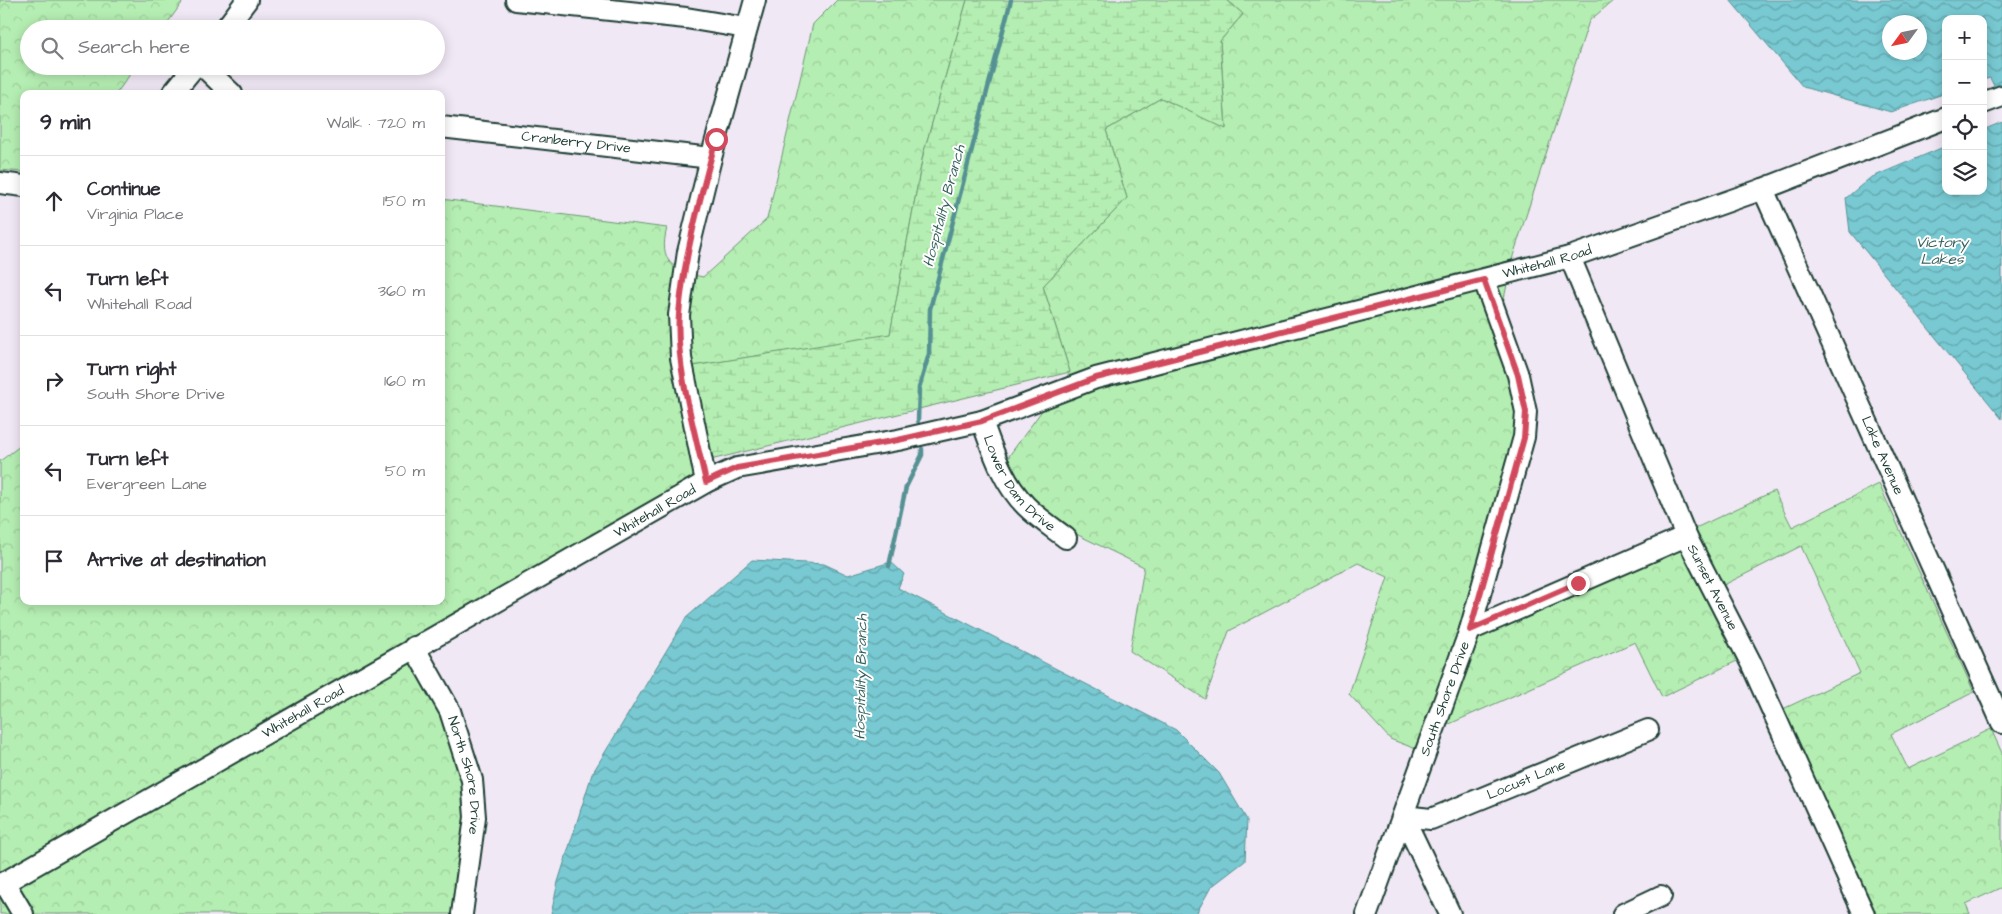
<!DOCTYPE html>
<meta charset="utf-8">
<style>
:root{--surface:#fff;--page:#f7f7f7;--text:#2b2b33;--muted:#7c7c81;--line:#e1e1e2}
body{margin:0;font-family:"Architects Daughter",sans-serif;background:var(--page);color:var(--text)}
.controls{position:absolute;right:15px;top:15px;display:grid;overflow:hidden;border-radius:10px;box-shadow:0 2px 12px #0003}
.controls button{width:45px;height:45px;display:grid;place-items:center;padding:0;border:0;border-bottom:1px solid var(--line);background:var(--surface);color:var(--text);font:25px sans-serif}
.compass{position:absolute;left:1882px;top:15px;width:45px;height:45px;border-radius:50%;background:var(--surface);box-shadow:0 2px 12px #0003;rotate:237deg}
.stop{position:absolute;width:15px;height:15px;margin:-11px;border:4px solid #d1495b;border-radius:50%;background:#fff}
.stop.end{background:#d1495b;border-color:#fff;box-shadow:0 1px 5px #0008}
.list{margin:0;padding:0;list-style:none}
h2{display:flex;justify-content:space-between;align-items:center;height:65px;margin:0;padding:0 20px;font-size:21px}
h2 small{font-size:16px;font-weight:400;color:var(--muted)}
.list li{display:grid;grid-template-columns:32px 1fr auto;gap:15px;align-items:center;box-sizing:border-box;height:90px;padding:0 20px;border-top:1px solid var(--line)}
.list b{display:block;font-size:19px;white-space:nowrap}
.list p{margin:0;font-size:16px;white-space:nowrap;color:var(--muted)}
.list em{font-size:16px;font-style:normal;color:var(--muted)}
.icon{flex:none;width:28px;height:28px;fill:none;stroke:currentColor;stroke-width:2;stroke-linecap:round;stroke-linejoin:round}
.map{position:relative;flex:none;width:2002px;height:914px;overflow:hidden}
.search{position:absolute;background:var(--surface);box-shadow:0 2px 12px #0003;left:20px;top:20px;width:425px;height:55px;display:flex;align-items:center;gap:12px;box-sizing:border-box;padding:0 18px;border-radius:28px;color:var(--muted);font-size:19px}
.panel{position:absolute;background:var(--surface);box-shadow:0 2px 12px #0003;left:20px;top:90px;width:425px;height:515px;border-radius:10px}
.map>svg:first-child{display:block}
.forest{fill:url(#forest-crowns);stroke:#6a9673}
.wetland{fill:url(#wetland-marsh);stroke:#6a9673}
.water{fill:url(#water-waves);stroke:#549193;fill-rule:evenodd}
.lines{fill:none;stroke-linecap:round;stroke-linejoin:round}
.stream{stroke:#549193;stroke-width:4.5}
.minor-casing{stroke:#1f3d34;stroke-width:24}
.minor{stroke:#fff;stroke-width:20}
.route{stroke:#d1495b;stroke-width:6}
.labels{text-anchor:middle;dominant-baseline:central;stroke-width:4;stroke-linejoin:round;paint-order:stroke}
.street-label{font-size:14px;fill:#1f3d34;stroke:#fff}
.water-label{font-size:15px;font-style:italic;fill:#35605c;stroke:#fff}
</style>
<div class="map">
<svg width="2002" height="914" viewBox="0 0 2002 914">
<defs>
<pattern id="forest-crowns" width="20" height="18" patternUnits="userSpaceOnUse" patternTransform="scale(1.25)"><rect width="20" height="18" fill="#b5eeb2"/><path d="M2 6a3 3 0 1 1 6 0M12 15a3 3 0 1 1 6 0" fill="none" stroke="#9bcd9a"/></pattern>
<pattern id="wetland-marsh" width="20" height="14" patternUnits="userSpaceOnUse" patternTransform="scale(1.25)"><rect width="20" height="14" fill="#b5eeb2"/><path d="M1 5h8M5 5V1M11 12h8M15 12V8" fill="none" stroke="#9bcd9a"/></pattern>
<pattern id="water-waves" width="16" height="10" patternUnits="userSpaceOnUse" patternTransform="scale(1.25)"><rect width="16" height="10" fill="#78c9d2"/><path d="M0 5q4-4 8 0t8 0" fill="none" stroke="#62a4ab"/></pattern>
</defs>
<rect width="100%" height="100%" fill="#f1e8f5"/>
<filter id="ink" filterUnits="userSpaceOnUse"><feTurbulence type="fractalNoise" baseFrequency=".02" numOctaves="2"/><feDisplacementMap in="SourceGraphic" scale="10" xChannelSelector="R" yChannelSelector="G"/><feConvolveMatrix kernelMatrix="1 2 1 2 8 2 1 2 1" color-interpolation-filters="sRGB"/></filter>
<g filter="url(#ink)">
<path class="forest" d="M0,0H184L163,29H29V66H136L116,94H24V172L0,170Z
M837,0H967L923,155L890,335L693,366L704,493L418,658L481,796L465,914H0V461L24,443V601H441V199L667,228C658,261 673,271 703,277L767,219L813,24Z
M1227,0H1614L1589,21L1513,256L1501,313L1524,439L1471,634L1774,491L1792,527L1879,484L1974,692L1891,734L1908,769L1991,729L2002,753V887L1966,904L1970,914H1859L1768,716L1860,673L1801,546L1712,591L1743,658L1662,697L1635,642L1438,729L1429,754L1390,739L1349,694L1388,577L1358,563L1229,631L1205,699L1130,651L1144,567L1041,517L1006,460L1070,372L1043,286L1127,198L1106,130L1161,98L1226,128L1220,41L1243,14Z"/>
<path class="wetland" d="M967,0H1227L1243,14L1220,41L1226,129L1161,98L1106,130L1127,198L1043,286L1070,372L694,464L693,366L890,334L923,155Z"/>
<path class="water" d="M1730,0H2002V102L1990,78L1983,80V19H1946V93L1891,112L1803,87ZM1890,22H1920V52H1890Z
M2002,122V419L1850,232L1846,198L1870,178L1946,146V191H1983V130Z
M752,560L824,564L848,575L891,562L904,574L898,588L1176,730L1219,773L1247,820L1245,861L1211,887L1196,914H551L558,882L592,774L686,618Z"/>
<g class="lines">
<path class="stream" d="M918,421L919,388L929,354L930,309L1011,0
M889,566L906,487L922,455V449"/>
<g class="minor-casing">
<g id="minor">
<path d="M516,0L686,18L746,28"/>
<path d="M225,29L247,0"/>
<path d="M203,66L232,94"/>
<path d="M172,94L195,66"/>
<path d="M1983,103L2002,96"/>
<path id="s1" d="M441,127L711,158"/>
<path d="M0,183L24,186"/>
<path id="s2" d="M1763,189L2002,723"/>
<path id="s3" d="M1570,257L1686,536L1751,663L1864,914"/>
<path id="s4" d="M982,421C993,452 1003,483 1026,506C1038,518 1053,528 1066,538"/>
<path d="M706,482L681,358L679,315L688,252L711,158L755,0"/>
<path d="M1470,630L1686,536"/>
<path id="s5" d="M414,647L450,711L472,780L475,817L462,914"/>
<path id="s6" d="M1403,816L1431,819L1648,730"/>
<path d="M1403,816L1450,914"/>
<path d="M4,882L23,914"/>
<path id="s7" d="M0,885L706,482L737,468L898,440L982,421L1096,378L1570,257L1763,189L1946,118"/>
<path id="s8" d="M1367,914L1470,630L1524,437L1526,412L1518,375L1484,280"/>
<path d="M1623,914L1661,896"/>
</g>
</g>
<use href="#minor" class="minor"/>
</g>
</g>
<g class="lines" filter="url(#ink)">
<path class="route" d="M716,139C701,196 684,255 679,314C675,365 695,432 706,482L737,468L898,440L982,421L1096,378L1484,280L1518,375L1526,412L1524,438L1470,630L1578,583"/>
</g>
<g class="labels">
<g class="street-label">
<text stroke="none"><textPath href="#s1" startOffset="136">Cranberry Drive</textPath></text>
<text stroke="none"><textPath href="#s7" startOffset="1684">Whitehall Road</textPath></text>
<text stroke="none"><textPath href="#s2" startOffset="292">Lake Avenue</textPath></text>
<text stroke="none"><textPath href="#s4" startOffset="74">Lower Dam Drive</textPath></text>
<text stroke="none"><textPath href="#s7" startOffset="754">Whitehall Road</textPath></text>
<text stroke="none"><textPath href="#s3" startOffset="360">Sunset Avenue</textPath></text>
<text stroke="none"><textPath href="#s8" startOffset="229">South Shore Drive</textPath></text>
<text stroke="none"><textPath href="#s7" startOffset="349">Whitehall Road</textPath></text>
<text stroke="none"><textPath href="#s5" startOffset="140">North Shore Drive</textPath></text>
<text stroke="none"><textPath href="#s6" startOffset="131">Locust Lane</textPath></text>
</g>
<g class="water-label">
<text transform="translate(944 206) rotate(-75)">Hospitality Branch</text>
<text x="1942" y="242">Victory<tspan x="1942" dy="17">Lakes</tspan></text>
<text transform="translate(861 677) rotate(-89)">Hospitality Branch</text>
</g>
</g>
</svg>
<div class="controls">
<button>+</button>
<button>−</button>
<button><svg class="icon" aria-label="locate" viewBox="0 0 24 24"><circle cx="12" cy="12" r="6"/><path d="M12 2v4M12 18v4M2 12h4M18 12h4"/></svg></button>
<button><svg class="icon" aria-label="layers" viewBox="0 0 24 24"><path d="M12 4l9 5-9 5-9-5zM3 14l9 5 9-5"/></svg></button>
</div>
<svg class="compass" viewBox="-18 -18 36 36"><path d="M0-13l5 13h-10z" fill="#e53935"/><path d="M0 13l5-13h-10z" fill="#7c7c81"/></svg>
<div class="stop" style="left:716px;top:139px"></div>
<div class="stop end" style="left:1578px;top:583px"></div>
<div class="search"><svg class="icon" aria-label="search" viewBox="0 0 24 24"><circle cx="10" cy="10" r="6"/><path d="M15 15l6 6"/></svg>Search here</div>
<section class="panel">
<h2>9 min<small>Walk · 720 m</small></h2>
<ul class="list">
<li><svg class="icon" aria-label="ahead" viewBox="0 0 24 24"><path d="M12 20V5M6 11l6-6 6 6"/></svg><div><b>Continue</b><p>Virginia Place</p></div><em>150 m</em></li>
<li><svg class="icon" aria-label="left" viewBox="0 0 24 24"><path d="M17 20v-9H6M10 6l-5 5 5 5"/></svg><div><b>Turn left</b><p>Whitehall Road</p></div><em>360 m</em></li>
<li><svg class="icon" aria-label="right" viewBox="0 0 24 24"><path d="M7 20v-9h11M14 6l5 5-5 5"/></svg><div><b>Turn right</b><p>South Shore Drive</p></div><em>160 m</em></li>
<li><svg class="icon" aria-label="left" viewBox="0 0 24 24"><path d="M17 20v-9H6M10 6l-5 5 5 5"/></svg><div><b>Turn left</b><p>Evergreen Lane</p></div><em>50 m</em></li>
<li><svg class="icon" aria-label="arrive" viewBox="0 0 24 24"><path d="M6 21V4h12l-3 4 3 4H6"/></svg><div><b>Arrive at destination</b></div></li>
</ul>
</section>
</div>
